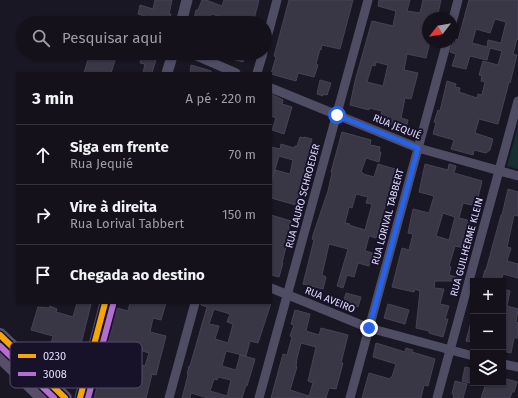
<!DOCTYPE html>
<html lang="pt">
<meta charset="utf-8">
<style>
:root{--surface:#14111b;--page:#211f28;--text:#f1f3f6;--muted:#9d9da3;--line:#33313a}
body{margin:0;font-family:"Fira Sans",sans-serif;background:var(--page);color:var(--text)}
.controls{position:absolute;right:12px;bottom:12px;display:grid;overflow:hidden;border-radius:0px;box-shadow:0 1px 3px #0004}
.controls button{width:36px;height:36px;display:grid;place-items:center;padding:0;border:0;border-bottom:1px solid var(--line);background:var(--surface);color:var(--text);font:20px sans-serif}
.compass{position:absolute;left:422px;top:12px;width:36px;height:36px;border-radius:50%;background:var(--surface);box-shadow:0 1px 3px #0004;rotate:239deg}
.stop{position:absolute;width:12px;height:12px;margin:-9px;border:3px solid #2563eb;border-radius:50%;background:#fff}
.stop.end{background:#2563eb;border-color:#fff;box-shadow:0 1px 4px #0008}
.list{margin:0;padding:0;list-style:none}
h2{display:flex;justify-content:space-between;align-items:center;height:52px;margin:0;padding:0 16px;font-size:17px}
h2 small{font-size:13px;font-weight:400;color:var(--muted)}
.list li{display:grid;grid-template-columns:26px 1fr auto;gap:12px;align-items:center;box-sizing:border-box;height:60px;padding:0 16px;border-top:1px solid var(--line)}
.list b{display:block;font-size:15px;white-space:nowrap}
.list p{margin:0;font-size:13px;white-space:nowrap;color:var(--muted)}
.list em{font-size:13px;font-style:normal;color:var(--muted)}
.icon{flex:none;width:22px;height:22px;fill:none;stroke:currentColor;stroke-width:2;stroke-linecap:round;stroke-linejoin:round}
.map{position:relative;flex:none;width:518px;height:398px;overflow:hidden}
.search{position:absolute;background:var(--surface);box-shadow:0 1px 3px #0004;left:16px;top:16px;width:256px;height:44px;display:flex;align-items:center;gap:10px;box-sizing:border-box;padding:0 14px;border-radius:22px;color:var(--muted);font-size:15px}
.panel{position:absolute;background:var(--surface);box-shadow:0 1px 3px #0004;left:16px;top:72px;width:256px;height:232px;border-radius:0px}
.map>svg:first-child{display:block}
.green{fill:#172f31}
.building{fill:#393645;stroke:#474356;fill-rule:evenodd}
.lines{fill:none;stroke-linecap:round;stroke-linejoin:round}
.minor{stroke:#4f4d64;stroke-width:9}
.tertiary{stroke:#4f4d64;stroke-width:11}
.primary{stroke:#584e68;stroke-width:14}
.bus-1-casing{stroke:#171229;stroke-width:9}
.bus-2-casing{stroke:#171229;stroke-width:9}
.bus-1{stroke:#f7a600;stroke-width:6}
.bus-2{stroke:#b36fd0;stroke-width:6}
.route{stroke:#2563eb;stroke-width:5}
.labels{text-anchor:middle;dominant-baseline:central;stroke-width:4;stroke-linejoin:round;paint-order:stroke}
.street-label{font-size:10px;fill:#e1ddfd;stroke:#171229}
.key{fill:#171229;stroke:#544f69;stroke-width:1}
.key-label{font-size:11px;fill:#e1ddfd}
</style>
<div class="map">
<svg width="518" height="398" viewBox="0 0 518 398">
<rect width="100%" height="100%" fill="#1a1724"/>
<path class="green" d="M518,127V169L507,166Z"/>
<path class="building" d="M155,0H172L169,14H171L168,23H153L154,19L138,14L140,5L153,9Z
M202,0H206L222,6L224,0H259L253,23H225L226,18L211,14L209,23L194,19L196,10H198Z
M289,0H353L340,49L322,45L321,50L320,49L316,64L318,65L314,77L298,73L296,81L271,74L276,57L274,56Z
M379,0H410L407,11L420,13L423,0H441L437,18H428V42H430L426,58L407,54L404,70L418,73L411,99L405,98L401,118L408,120L406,129L379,120L382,111L369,108V110L350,105L355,81L372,21L393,26L396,11L378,6ZM376,62L388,65L383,86L367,82L372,65L375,66Z
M469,0H518V40L517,39L513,54L517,55L510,83L509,82L498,124L479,119L475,133L493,139L490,150L486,153L474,150L473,155L451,149L454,140L433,134L436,123L434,122L438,110L440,111L447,81L456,84L455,87L460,88L459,92L477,98L478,94L482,95L485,82L481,81L482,76L479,75L483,61L498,65L502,51L490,48L487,60L470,56L466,69L452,66L456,54L450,52L454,38L458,40ZM495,19L506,22L501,43L488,40L487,47L472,43L476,29L490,33Z
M90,53L117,54L111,73H84Z
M143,53H158L152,73H143L145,64L140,63Z
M218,53H246L243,62L218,55Z
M191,65L211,71V73H190Z
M320,80L331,83L327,95L323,94V96L317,94Z
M271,94L283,100L282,104L292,107L284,134L272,130L276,118L271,116Z
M342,132L371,140L370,145L380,147L379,152H381L379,162L366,158L361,172L363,173V174L374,177L378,164L395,169L391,183H393L390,196H388L376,238L369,236L365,251L373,253L369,266L358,263L354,277L347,275L343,288L337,286L348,249L329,244L322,275L326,277L323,289L303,284L314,240L312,239L314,232L328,191L332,173L331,172ZM356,194L368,197L366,203L372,204L365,230L349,225L350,224L345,223L349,207L352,208Z
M300,137L304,138V137L312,139L309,150L312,151L296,205L271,198V179L272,180L275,170L290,174L293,160L279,156L273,176H271V147L280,149L281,144L294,148L295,146H297Z
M425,164L448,170L449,164L456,166L454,173L482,181L476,206L463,203L459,218L471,221L464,248L455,246L449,266L451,267L449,275L462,279L461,281H435L434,288L444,289L440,304L449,306L445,319H448L443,337L429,333V331L416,328L420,291L415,289L414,292L392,287L402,248L409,250L413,234L408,233L413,209L429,213L434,196L419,192ZM443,213L455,217L449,240L436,236Z
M508,189L518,192V216L514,215L507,247L511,248L507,261L518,264V278L503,274L501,281H482L485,270H486L501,215H502Z
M271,215L291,221L287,234L289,235L282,263H283L279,277L271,275Z
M503,289L510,291L507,306L518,309L516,322L518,323V338H514L511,353L503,351V320L505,310H503Z
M346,293L361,297L358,307L343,303Z
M77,303L91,304L79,352L51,344L53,336L31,330L38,307L49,308L50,306L57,309L56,312L73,317Z
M130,303H166L161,320L153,318L150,332L166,336L156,375L152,374L146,398H94L109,344L108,343L113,326H111L117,308L128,311ZM136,349L149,353L145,366L132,362Z
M201,303H271L258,343L250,341L246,356L226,351L222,366L236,370L240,355L255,359L247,386L246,385L242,398H208L191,393L190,398H182L188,375L187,374L189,366H190L207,307L201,305ZM214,309L230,314L227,322L233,324L228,343L215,339L219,326L209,324ZM218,377L231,380L227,396L210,391L214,379L217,380Z
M388,304L409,310L405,324L384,318Z
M295,310L310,314L306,331L319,335L321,328L348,335L341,363H343L336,389L329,388L326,398H271L283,354L287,355L292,337L290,336L294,325L291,324ZM301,343L316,347L308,381L313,383L309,396L290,390L297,367H296L297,358Z
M471,322L473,323V342L466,341Z
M376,343L405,352L406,348L413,350L412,352L435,359L428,386L424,385L421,398H362L369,373L390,379L391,377H392L396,364L373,357Z
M465,367L473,369V384L462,381Z
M503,378L517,382L514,392H512L510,398H481L486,383H503Z
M455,381L467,384L463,398H453L454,394H452Z"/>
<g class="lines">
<path class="minor" d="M452,23L458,0
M265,45L277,0
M190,53L236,73
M257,73L263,53
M271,88L418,148L518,176
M271,288L369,328L473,356
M503,364L518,367
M169,398L195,303
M259,398L368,0
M350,398L447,42
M437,398L518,101"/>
<path class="tertiary" d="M181,23L187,0
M167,73L173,53
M80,398L105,303"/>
<path class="primary" d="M0,335L65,398
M0,356L43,398"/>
<g class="bus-1-casing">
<path id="bus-1" d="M0,335L65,398
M80,398L105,303"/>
</g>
<g class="bus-2-casing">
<path id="bus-2" d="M0,346L54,398
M88,398L113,305"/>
</g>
<use href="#bus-1" class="bus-1"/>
<use href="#bus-2" class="bus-2"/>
</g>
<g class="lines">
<path class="route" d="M337,115L418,148L369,328"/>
</g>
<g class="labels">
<g class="street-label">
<text transform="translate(397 127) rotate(22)">RUA JEQUIÉ</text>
<text transform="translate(303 196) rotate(-75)">RUA LAURO SCHROEDER</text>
<text transform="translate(388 217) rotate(-75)">RUA LORIVAL TABBERT</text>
<text transform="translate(467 247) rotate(-75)">RUA GUILHERME KLEIN</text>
<text transform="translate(330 300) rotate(22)">RUA AVEIRO</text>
</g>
</g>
<rect x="10" y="342" width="132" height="46" rx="6" class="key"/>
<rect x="18" y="354" width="18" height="4" fill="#f7a600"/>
<rect x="18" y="372" width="18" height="4" fill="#b36fd0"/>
<g class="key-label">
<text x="43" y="360">0230</text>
<text x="43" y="378">3008</text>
</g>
</svg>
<div class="controls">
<button>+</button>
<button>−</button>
<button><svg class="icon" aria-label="layers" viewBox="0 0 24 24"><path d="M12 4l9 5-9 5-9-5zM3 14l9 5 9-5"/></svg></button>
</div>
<svg class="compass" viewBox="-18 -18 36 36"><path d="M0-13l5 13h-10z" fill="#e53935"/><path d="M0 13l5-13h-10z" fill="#9d9da3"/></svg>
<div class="stop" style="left:337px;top:115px"></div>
<div class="stop end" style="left:369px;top:328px"></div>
<div class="search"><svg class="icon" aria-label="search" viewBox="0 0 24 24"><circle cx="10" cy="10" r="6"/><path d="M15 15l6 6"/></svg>Pesquisar aqui</div>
<section class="panel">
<h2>3 min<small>A pé · 220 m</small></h2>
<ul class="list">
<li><svg class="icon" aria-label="ahead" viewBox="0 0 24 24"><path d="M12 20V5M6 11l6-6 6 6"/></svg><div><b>Siga em frente</b><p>Rua Jequié</p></div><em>70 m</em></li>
<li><svg class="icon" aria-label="right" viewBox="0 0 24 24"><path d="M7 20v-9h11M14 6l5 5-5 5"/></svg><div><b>Vire à direita</b><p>Rua Lorival Tabbert</p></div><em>150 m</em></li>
<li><svg class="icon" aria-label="arrive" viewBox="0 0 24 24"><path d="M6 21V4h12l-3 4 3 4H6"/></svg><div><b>Chegada ao destino</b></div></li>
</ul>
</section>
</div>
